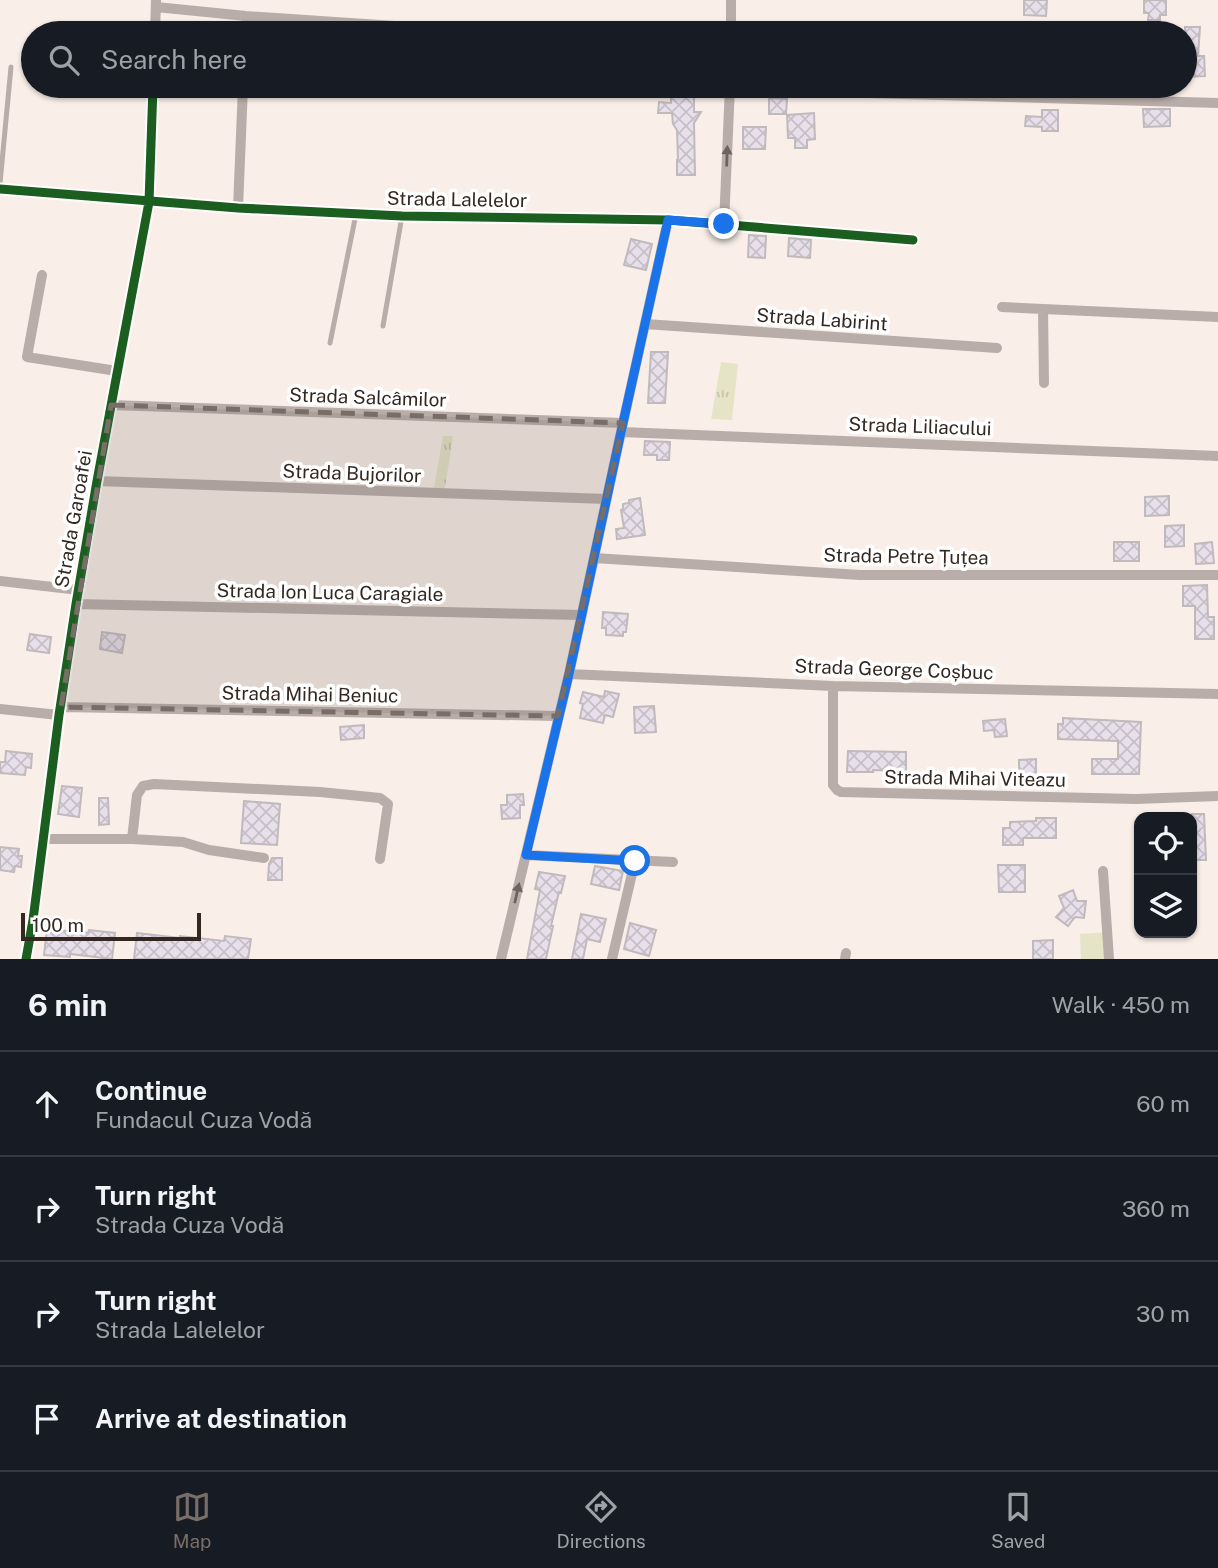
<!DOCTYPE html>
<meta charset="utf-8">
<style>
:root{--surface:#171b24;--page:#242831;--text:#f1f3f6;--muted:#9ea1a6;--line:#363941;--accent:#796d67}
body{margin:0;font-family:"Public Sans",sans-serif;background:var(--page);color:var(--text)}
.controls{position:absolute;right:21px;bottom:21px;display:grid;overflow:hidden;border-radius:14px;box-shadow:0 2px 5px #0004}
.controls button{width:63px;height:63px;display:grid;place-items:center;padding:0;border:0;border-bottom:2px solid var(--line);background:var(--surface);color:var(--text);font:35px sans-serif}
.scale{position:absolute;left:21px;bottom:18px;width:180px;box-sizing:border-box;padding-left:7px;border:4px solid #342722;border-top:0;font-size:19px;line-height:24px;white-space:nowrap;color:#342722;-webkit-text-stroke:5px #fff;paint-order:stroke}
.stop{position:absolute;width:21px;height:21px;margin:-16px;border:5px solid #1a73e8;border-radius:50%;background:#fff}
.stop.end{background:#1a73e8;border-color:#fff;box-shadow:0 2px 7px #0008}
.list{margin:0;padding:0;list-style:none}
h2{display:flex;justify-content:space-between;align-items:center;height:91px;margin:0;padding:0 28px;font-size:30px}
h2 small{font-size:23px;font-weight:400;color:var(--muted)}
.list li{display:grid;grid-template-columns:46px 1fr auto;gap:21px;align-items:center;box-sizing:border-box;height:105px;padding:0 28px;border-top:2px solid var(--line)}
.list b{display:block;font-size:26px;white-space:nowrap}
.list p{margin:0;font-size:23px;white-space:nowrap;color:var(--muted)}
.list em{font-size:23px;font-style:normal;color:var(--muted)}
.icon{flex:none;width:38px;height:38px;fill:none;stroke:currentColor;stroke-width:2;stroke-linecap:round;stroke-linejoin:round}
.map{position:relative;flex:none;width:1218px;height:959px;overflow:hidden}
.search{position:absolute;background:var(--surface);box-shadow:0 2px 5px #0004;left:21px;right:21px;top:21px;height:77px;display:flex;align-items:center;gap:18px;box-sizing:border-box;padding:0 24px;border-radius:38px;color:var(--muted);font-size:26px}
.sheet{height:511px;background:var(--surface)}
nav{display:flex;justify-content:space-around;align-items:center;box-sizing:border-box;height:98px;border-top:2px solid var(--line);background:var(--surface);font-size:19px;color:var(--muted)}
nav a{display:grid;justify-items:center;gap:4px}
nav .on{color:var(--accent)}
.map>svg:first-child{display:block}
.grass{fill:#e6e4c6}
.park{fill:url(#park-tufts)}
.building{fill:url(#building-cross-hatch);stroke:#c1babd;stroke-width:2}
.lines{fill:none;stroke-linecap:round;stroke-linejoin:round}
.service{stroke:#b9ada9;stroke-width:5}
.minor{stroke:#b9ada9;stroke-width:10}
.cycleway-casing{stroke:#fff;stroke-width:13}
.cycleway{stroke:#1b5e20;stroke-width:9}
.oneway{fill:#70635f}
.route{stroke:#1a73e8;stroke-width:9}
.marked{fill:#796d67;fill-opacity:0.2;stroke:#796d67;stroke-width:5;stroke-dasharray:14 9;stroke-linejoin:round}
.labels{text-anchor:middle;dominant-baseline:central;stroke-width:7;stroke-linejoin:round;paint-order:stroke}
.street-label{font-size:19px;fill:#342722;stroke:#fff}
</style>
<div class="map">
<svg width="1218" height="959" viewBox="0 0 1218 959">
<defs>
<pattern id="park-tufts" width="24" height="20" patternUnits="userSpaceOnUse" patternTransform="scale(1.75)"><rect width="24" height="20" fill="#e6e4c6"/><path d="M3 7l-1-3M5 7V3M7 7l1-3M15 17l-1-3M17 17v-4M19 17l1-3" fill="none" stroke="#c6c4aa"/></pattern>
<pattern id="building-cross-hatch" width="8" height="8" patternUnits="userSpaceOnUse" patternTransform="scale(1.75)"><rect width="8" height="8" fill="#e7dfe9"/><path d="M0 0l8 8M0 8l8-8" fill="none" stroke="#c7bfc8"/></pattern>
</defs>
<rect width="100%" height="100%" fill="#f9eee8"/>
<path class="grass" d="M1110,932L1111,959H1081L1080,934Z"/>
<path class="park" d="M721,362L738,364L732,420L711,419Z
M443,436H453L445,488H434Z"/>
<path class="building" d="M1024,0H1047L1046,16L1024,15Z
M1144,0H1166V15H1160V20H1148L1149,13H1144Z
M1185,27H1200L1198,56H1204L1205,76L1186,77Z
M671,86H694V112H701L694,123L695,175H677V160H678L677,130L673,124L672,113H658L659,102L671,103Z
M769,98L787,99L786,114H769Z
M1143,109H1170V126L1144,127Z
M1042,110H1058V131H1042V127L1025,126L1026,116L1042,117Z
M814,113L815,139L807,140V148H795V138H788L787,115Z
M743,127H766L765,149H743Z
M749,235L766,236L765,258L748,257Z
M789,238L811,240L810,258L788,256Z
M631,239L652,244L646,270L624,265Z
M651,352H668L665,403H648Z
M645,441L670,442L669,460H657V455H644Z
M1169,496V515L1145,516V497Z
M640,498L645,535L617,539L616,529L624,528L621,510L623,509V504L629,503V500Z
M1184,525V546L1165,547V526Z
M1114,542H1139V561H1114Z
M1212,542L1214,563L1196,564L1195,544Z
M1207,585L1208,617H1214V639H1195V606H1183V586Z
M603,612L628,614L626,632H623V636L606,635V628H602Z
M102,632L125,635L122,653L100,649Z
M30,634L51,637L49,653L27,650Z
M605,691L619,694L613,717L605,715L603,723L580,718L583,704L580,703L583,692L604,697Z
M654,706L656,732L635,733L634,707Z
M1063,718L1141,722L1139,774H1092V759H1118V741L1058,739V724H1063Z
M1005,719L1007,736L995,737L994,730L984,731L983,721Z
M364,725V738L341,740L340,727Z
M6,751L32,754L31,768L26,767L25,775L0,773V762H5Z
M848,751L906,752V771L873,770V772H847Z
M1036,759V782H1019V760Z
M62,786L82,788L79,817L58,814Z
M523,794L524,805H520V818L502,819L501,805H507V795Z
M99,798H108L109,824L99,825Z
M244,801L280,804L277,845L241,843Z
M1192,814H1204L1206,860H1192Z
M1036,818H1056V838H1023V845H1003V828H1010V822L1036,821Z
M0,847L19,849L18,856H22L21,867L15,866L14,872L0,870Z
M272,858H282V880H268L269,864Z
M998,865H1025V892H999Z
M595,866L623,871L619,890L591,884Z
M539,872L565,876L561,893L559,892L551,926H553L546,959H527L540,890L535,889Z
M1073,890L1077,901H1086L1084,918L1075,917L1068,926L1056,917L1064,908L1059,896Z
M581,914L606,919L600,942L587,939L583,959H572Z
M630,923L656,930L649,956L624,949Z
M47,929L88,933L89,930L115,933L112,959L70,954V957L44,955Z
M137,933L180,938V936L224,941L225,936L251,939L248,959H134Z
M1053,940V959H1033V941Z"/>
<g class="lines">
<path class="service" d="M0,183L11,67
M383,326L402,216
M330,343L356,214"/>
<path class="minor" d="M731,0V33
M156,7L246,16L499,33L731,29
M155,33L156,0
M245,33L246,16
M729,89L1218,103
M0,189L238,208L402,216L668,220L913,240
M238,208L243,86
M724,224L730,86
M42,275L27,357L117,371
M1002,307L1218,317
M1043,309L1044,383
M645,324L997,348
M111,405L623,423
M621,432L1218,456
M97,481L606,499
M594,558L860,575H1218
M0,581L79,590
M76,604L582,615
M569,674L833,686L1218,694
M833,686V785L837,790L841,792L1136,799L1218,796
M61,707L558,716
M0,709L59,715
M43,839H132L137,795L143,786L154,784L320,792L380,798L388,804L380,859
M132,839L183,842L209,850L264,858
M526,855L673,862
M1103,871L1109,959
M26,959L33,920L59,715L76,604L97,481L149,202L153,86
M501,959L569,674L621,432L668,220
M612,959L635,861
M845,959L846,953"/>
<g class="cycleway-casing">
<path id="cycleway" d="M0,189L238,208L402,216L668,220L913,240
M26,959L33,920L59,715L76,604L97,481L149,202L153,86"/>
</g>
<use href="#cycleway" class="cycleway"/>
</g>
<defs><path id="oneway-solid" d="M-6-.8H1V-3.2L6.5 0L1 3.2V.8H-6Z" transform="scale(1.75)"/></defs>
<g class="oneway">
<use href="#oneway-solid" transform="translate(727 156) rotate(-88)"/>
<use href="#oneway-solid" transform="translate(517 893) rotate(-77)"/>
</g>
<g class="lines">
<path class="route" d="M635,861L526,855L569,674L621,432L668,220L724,224"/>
</g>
<path class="marked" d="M111,405L623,423L558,716L61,707Z"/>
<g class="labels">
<g class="street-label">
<text transform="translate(457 199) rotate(1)">Strada Lalelelor</text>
<text transform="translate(822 319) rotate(4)">Strada Labirint</text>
<text transform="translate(368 397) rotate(2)">Strada Salcâmilor</text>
<text transform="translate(920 426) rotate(2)">Strada Liliacului</text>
<text transform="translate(352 473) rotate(2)">Strada Bujorilor</text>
<text transform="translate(73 519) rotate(-80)">Strada Garoafei</text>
<text transform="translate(906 556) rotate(1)">Strada Petre Țuțea</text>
<text transform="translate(330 592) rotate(1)">Strada Ion Luca Caragiale</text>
<text transform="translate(894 669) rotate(2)">Strada George Coșbuc</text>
<text transform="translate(310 694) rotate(1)">Strada Mihai Beniuc</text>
<text transform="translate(975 778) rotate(1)">Strada Mihai Viteazu</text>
</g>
</g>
</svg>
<div class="controls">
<button><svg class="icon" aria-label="locate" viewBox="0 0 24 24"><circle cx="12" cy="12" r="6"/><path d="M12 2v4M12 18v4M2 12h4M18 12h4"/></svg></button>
<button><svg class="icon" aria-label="layers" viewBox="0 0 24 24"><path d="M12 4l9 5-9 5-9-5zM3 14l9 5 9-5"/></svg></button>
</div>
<div class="scale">100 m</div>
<div class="stop" style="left:635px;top:861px"></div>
<div class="stop end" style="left:724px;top:224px"></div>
<div class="search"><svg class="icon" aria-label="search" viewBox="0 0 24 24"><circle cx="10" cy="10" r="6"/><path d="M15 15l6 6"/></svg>Search here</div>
</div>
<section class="sheet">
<h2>6 min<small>Walk · 450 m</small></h2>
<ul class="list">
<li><svg class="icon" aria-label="ahead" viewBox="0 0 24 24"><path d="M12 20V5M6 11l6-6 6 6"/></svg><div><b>Continue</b><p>Fundacul Cuza Vodă</p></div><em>60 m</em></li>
<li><svg class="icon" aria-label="right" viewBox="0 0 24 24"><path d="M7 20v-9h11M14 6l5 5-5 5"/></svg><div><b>Turn right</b><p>Strada Cuza Vodă</p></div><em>360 m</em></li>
<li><svg class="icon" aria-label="right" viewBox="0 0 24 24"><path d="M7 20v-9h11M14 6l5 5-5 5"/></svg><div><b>Turn right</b><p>Strada Lalelelor</p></div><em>30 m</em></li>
<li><svg class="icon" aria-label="arrive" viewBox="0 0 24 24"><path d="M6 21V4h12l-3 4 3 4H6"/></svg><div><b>Arrive at destination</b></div></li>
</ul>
</section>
<nav>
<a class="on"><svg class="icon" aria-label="map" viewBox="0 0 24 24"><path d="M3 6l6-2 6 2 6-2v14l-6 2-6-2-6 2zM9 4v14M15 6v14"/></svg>Map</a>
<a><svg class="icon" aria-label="directions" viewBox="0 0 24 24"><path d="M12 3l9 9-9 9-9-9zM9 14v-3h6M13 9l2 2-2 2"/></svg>Directions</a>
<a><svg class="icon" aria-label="saved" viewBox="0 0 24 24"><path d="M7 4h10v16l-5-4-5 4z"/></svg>Saved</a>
</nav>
